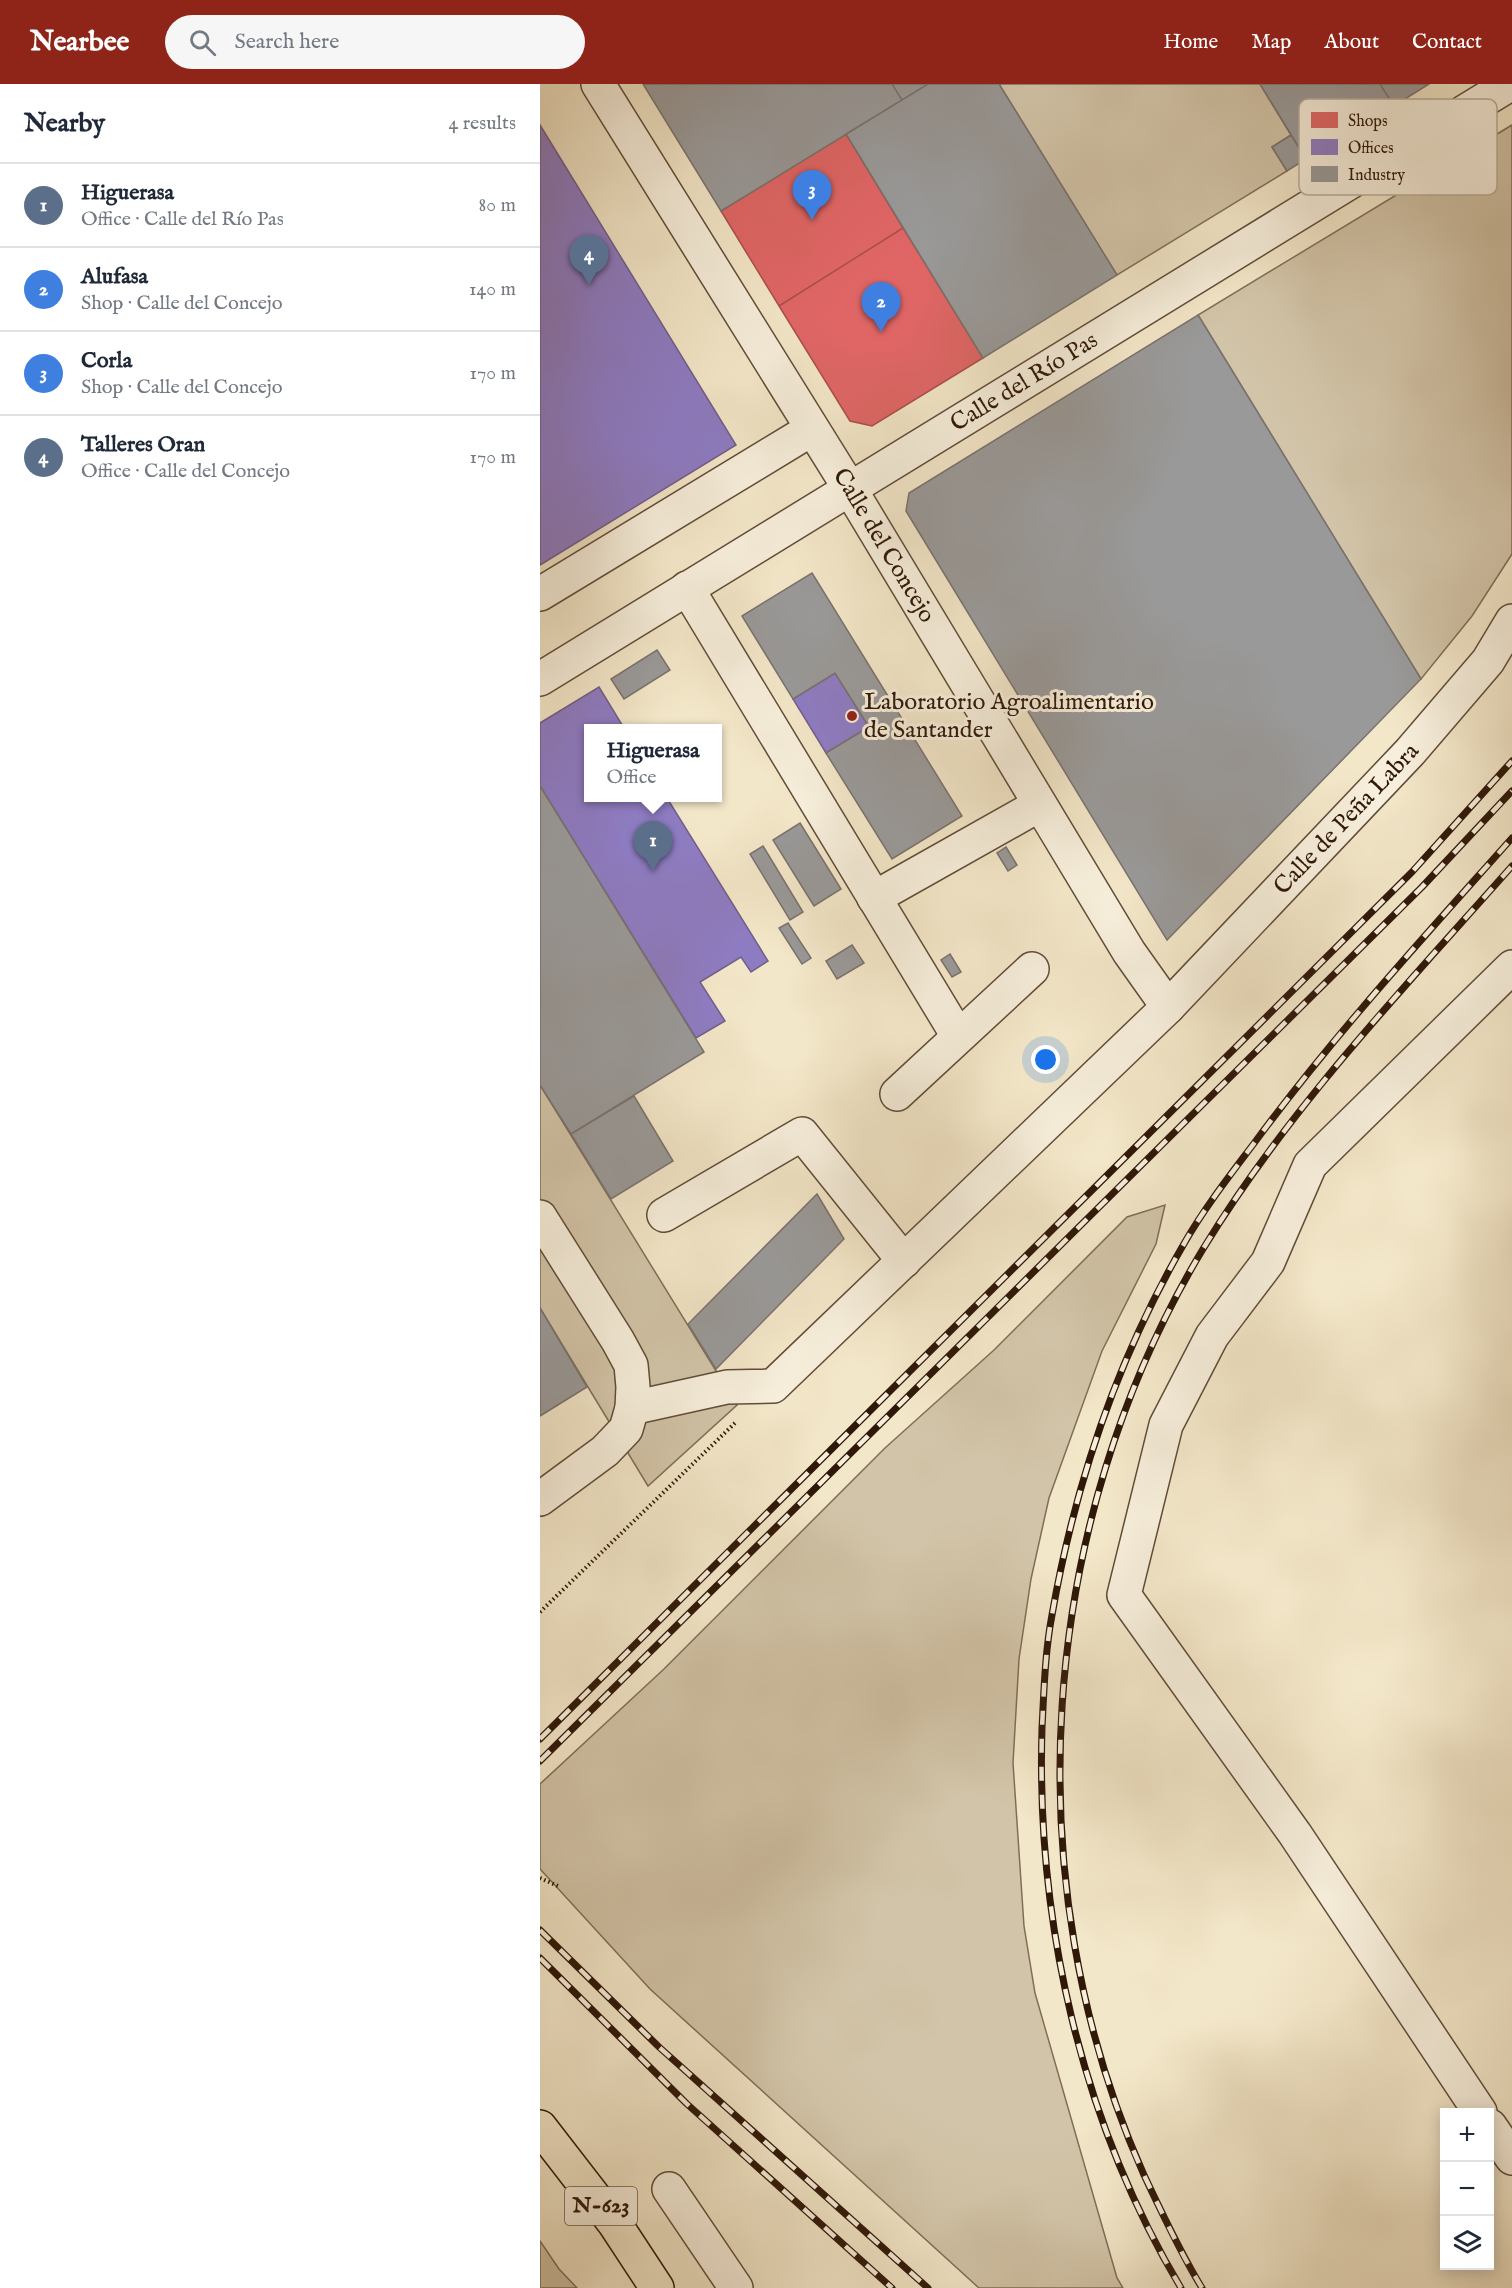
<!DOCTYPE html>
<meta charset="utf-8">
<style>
:root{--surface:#fff;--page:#f6f6f7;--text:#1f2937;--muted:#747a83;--line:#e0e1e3;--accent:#8f2418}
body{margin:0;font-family:"IM FELL English",serif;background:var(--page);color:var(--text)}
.controls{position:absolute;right:18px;bottom:18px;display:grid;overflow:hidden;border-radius:0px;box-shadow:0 3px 15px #0003}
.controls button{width:54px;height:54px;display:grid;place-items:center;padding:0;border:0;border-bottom:2px solid var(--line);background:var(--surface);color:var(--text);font:30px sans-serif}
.you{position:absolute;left:506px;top:976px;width:21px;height:21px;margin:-15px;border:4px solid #fff;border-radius:50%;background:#1a73e8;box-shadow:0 0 0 9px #1a73e833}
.badge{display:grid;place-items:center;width:39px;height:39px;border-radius:50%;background:var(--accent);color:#fff;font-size:20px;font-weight:700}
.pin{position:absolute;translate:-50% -50px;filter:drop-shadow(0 2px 3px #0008)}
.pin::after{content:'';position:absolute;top:32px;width:21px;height:18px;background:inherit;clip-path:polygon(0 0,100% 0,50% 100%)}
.popup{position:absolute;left:44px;top:640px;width:138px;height:78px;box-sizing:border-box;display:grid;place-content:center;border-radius:0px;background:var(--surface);filter:drop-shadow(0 2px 4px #0005);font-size:20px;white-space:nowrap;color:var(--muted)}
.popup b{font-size:22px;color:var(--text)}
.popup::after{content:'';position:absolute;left:50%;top:100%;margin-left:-12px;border:12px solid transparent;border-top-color:var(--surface)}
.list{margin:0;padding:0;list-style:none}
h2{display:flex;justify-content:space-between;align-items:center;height:78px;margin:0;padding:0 24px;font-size:26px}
h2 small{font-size:20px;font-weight:400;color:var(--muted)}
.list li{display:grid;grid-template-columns:39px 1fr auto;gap:18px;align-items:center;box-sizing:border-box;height:84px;padding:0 24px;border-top:2px solid var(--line)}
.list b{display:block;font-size:22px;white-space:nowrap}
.list p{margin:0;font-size:20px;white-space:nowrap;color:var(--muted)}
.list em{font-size:20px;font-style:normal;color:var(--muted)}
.icon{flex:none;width:33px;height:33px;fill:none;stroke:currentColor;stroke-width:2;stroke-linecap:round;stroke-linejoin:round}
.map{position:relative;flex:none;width:972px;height:2204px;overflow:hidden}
header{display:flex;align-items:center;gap:36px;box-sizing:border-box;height:84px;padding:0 30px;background:var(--accent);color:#fff}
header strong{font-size:28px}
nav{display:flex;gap:33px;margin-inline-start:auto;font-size:21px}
.search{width:420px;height:54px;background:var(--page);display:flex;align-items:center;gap:15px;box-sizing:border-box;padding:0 21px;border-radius:33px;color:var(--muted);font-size:22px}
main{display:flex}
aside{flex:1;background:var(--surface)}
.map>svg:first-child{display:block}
.green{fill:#d2c4a8;stroke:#816e58;stroke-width:1.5}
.shops{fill:#e06666;stroke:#ab4f4a;stroke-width:1.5}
.offices{fill:#8e7cc3;stroke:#725e8b;stroke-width:1.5}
.industry{fill:#999;stroke:#7a726e;stroke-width:1.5}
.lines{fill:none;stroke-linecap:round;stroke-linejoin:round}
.minor-casing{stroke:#614c38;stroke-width:36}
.highway-casing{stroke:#301808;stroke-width:36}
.path{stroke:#301808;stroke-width:4;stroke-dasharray:1.5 3;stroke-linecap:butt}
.minor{stroke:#f7efdc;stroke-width:33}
.highway{stroke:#f3e7c9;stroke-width:33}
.rail-casing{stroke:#301808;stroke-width:7}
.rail{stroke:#f7efdc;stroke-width:4.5;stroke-dasharray:14;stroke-linecap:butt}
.poi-dot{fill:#8f2418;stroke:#f7efdc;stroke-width:2}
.labels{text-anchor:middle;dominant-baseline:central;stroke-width:6;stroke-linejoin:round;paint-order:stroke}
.shield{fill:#f7efdc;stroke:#6c5848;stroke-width:1.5}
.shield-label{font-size:22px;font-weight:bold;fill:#301808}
.street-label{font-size:24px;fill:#301808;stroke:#f7efdc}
.poi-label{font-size:24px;fill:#301808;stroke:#f7efdc;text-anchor:start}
.key{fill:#f7efdc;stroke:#bbae9c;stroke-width:1.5}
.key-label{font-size:16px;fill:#301808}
</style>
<header>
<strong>Nearbee</strong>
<div class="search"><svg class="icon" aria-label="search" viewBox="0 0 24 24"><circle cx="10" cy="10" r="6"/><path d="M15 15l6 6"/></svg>Search here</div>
<nav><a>Home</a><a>Map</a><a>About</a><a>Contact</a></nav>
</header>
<main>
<aside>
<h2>Nearby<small>4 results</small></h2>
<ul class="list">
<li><span class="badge" style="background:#5c6f8a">1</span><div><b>Higuerasa</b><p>Office · Calle del Río Pas</p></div><em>80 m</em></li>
<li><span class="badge" style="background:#3f7fe0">2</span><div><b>Alufasa</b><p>Shop · Calle del Concejo</p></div><em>140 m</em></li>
<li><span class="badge" style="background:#3f7fe0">3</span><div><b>Corla</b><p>Shop · Calle del Concejo</p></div><em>170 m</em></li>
<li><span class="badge" style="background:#5c6f8a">4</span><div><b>Talleres Oran</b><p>Office · Calle del Concejo</p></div><em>170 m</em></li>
</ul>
</aside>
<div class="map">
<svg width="972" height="2204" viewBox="0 0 972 2204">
<rect width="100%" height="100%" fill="#f3e7c9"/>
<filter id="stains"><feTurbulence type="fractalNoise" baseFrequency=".00333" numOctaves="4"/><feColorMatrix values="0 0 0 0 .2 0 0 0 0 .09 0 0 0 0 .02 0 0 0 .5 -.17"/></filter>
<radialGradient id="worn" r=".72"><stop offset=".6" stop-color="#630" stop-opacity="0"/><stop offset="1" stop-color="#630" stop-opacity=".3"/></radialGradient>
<path class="green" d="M459,0H720L751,51L732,63L747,87L577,191Z
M972,41V470L932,532L881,595L658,231Z
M0,1001L197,1321L108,1402L0,1224Z
M625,1121L616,1160L562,1267L509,1414L491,1495L479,1575L473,1679L484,1842L495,1909L577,2194L583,2204H439L110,1905L0,1785V1700L124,1585L345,1364L454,1266L587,1133Z
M0,2157L19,2185L37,2204H0Z"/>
<path class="shops" d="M306,50L363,144L239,222L181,127Z
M363,144L443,274L332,342L310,337L239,222Z"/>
<path class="offices" d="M0,41L196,361L0,481Z
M295,589L329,643L286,669L253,615Z
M59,603L84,644H48V714H127L228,877L211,888L201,873L160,898L185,937L156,954L0,702V639Z"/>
<path class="industry" d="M103,0H352L362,16L181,127Z
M352,0H388L362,16Z
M388,0H459L577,191L443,274L306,50Z
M720,0H840L854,22L766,75Z
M840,0H889L854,22Z
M751,51L766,75L747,87L732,63Z
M658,231L881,595L627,856L366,427L369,409Z
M272,489L422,732L352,775L286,669L329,643L295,589L253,615L202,532Z
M117,566L130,586L84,615L71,595Z
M0,702L164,968L31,1050L0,1001Z
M260,739L301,805L274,822L233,756Z
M223,762L263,828L250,836L210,770Z
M466,763L477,781L468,787L457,769Z
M248,839L271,874L262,880L239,844Z
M312,861L324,879L297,895L286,877Z
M410,870L421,888L412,893L401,876Z
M94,1012L133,1077L71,1115L31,1050Z
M277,1110L304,1155L176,1285L148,1240Z
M0,1224L47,1303L0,1332Z"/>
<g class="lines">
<g class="minor-casing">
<g id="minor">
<path id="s1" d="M58,0L310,405L589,868L628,923"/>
<path d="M147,504L418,952"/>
<path d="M0,510L272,345"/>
<path id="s2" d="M0,595L970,0"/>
<path d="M334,814L499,721"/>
<path d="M357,1010L492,885"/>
<path d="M124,1131L262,1050L364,1177"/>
<path d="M0,1133L78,1257L91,1281L93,1303L92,1324L86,1345L65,1367L0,1415"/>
<path id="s3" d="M92,1324L187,1303L233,1302L628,923L870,668L948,577L972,537"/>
<path d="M940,2028L755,1750L584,1511L626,1341L672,1252L728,1178L770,1081L972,883"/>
<path d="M950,2042L972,2074"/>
<path d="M129,2105L196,2204"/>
</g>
</g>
<g class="highway-casing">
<path id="highway" d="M0,2043L75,2140L117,2204"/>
</g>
<path class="path" d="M0,1528L196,1338
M0,1794L18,1802"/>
<use href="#minor" class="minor"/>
<use href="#highway" class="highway"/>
<g class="rail-casing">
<path id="rail" d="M0,1655L872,788L972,677
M0,1677L882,803L972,707
M0,1846L119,1963L388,2204
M0,1874L147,2020L352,2204
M641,2204C541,2037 496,1838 502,1644C504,1606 505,1568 512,1531C535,1399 578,1273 645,1158C665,1123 691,1090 715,1058C794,951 884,853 972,754
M662,2204C640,2168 622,2129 604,2091C473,1798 497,1440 663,1165C749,1024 863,905 972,782"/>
</g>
<use href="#rail" class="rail"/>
</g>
<circle class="poi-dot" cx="312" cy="632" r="6"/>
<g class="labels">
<rect class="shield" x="25" y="2103" width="72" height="38" rx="4.5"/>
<g class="shield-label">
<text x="61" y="2122">N-623</text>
</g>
<g class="street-label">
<text stroke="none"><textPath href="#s2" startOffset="568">Calle del Río Pas</textPath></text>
<text stroke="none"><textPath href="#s1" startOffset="543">Calle del Concejo</textPath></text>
<text stroke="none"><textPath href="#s3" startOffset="950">Calle de Peña Labra</textPath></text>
</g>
<g class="poi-label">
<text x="324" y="618">Laboratorio Agroalimentario<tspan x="324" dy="28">de Santander</tspan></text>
</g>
</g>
<rect x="759" y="15" width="198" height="96" rx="9" class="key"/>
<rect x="771" y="28" width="27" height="16" fill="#e06666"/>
<rect x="771" y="55" width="27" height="16" fill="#8e7cc3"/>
<rect x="771" y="82" width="27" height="16" fill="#999"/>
<g class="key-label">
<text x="808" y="42">Shops</text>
<text x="808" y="69">Offices</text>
<text x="808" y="96">Industry</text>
</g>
<rect width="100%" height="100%" filter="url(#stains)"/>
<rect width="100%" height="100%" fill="url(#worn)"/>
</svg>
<div class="controls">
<button>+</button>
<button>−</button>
<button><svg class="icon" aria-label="layers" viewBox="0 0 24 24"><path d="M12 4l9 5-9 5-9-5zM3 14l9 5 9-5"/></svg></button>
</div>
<div class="you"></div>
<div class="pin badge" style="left:113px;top:787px;background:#5c6f8a">1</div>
<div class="popup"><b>Higuerasa</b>Office</div>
<div class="pin badge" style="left:341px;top:248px;background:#3f7fe0">2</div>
<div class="pin badge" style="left:272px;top:136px;background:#3f7fe0">3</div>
<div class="pin badge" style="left:49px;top:201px;background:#5c6f8a">4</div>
</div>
</main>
